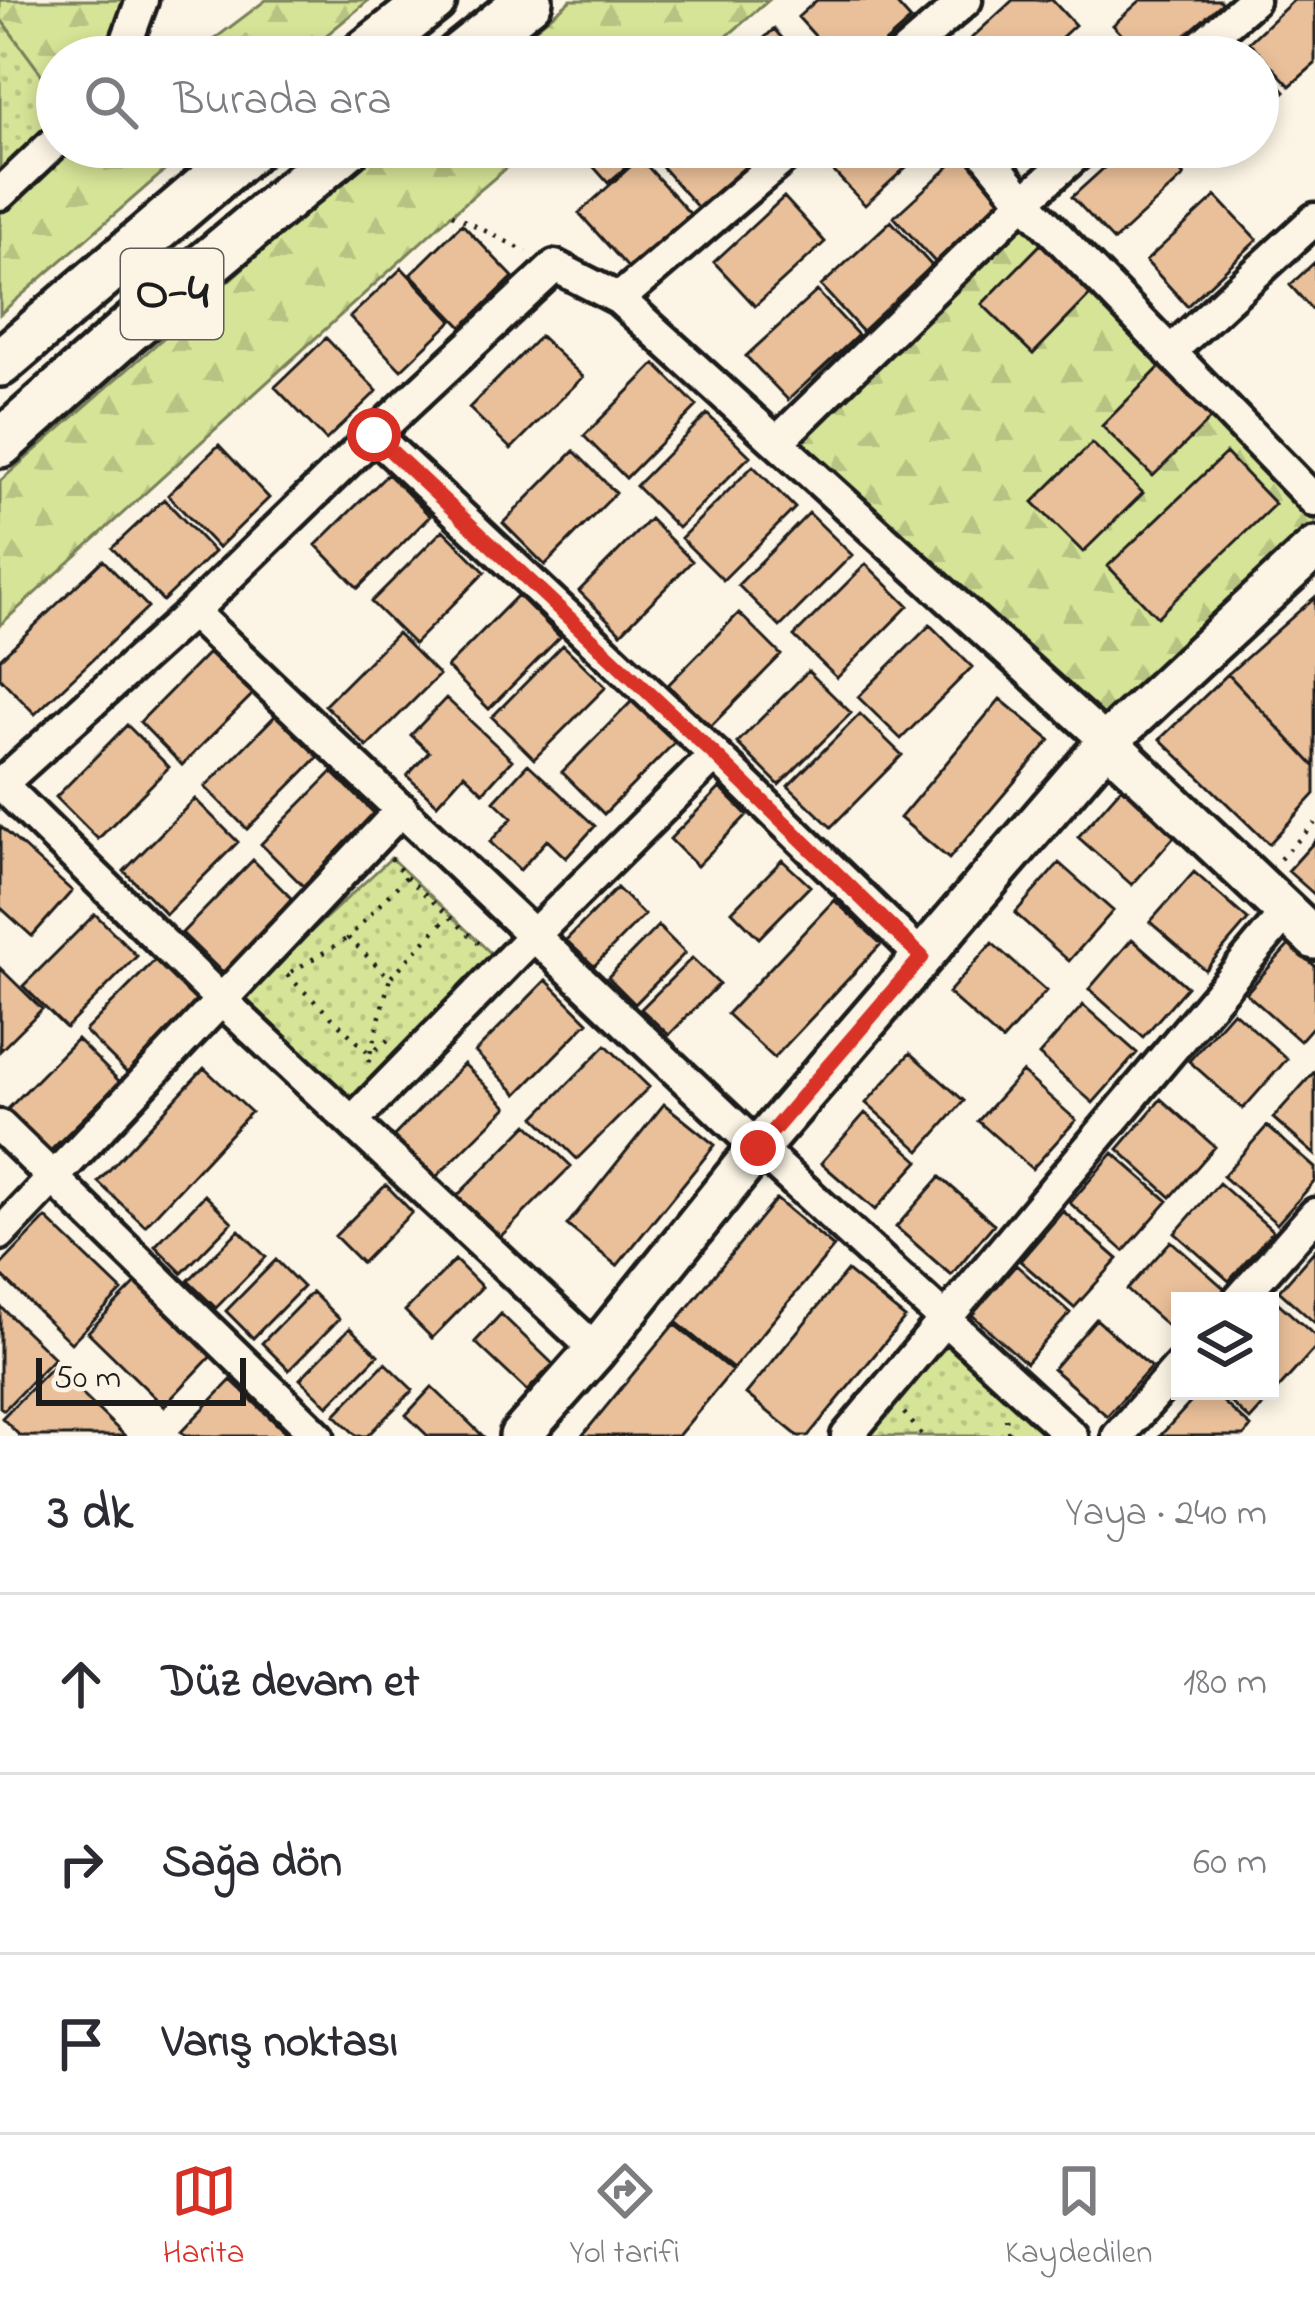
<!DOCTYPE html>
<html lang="tr">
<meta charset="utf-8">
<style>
:root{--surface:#fff;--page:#f7f7f7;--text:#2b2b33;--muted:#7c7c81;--line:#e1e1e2;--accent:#d93025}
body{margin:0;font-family:"Indie Flower",sans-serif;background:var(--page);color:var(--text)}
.controls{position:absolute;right:36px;bottom:36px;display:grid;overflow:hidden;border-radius:0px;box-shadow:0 6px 18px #0003}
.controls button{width:108px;height:108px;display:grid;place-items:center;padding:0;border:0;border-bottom:3px solid var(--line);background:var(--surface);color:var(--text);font:60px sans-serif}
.scale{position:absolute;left:36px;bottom:30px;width:210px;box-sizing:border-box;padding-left:12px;border:6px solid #1c1c1c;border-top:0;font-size:33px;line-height:42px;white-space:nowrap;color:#1c1c1c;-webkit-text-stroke:9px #fcf5e5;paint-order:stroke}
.stop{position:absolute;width:36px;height:36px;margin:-27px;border:9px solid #d93025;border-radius:50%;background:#fff}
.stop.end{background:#d93025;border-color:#fff;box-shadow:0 3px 12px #0008}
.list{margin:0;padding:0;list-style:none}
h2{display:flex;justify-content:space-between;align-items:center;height:156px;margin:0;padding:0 48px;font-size:51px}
h2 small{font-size:39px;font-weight:400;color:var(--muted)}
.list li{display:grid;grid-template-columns:78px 1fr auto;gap:36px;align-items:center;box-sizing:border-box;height:180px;padding:0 48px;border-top:3px solid var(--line)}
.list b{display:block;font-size:45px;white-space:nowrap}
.list em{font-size:39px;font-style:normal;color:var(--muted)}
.icon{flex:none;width:66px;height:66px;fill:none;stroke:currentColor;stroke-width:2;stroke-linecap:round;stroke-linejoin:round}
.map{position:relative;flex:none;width:1315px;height:1436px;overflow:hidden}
.search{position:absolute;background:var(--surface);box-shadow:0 6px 18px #0003;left:36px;right:36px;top:36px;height:132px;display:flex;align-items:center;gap:30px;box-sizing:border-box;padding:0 42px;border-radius:66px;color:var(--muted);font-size:45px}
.sheet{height:696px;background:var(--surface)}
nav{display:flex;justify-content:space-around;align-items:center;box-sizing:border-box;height:168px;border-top:3px solid var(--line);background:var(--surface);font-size:33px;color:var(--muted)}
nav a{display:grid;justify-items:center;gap:6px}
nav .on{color:var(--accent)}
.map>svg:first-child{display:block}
.grass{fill:url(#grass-dots);stroke:#79805a;stroke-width:3}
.forest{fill:url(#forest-firs);stroke:#79805a;stroke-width:3}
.building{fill:#eac09a;stroke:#1c1c1c;stroke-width:3}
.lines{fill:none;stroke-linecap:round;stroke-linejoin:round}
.minor-casing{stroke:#1c1c1c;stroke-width:39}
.major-casing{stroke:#1c1c1c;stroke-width:48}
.highway-casing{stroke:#1c1c1c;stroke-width:54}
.path{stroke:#1c1c1c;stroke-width:4.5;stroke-dasharray:3 9;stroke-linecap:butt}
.minor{stroke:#fcf5e5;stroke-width:30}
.major{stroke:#fcf5e5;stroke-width:39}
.highway{stroke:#fcf5e5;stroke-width:45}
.route{stroke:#d93025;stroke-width:15}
.labels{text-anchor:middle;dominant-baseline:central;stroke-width:10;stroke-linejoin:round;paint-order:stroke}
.shield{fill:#fcf5e5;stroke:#5f5d58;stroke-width:3}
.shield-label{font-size:51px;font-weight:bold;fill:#1c1c1c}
</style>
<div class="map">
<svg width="1315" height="1436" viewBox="0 0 1315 1436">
<defs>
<pattern id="grass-dots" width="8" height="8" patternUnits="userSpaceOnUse" patternTransform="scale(3)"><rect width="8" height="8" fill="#d6e497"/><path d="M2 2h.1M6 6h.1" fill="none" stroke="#b7c382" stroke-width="1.8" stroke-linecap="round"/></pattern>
<pattern id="forest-firs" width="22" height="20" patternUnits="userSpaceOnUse" patternTransform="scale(3)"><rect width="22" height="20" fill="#d6e497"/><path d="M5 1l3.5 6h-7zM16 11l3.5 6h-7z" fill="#b7c382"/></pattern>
</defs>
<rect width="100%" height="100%" fill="#fcf5e5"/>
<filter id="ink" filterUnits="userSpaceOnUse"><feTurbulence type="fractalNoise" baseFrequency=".00833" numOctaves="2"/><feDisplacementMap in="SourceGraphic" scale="24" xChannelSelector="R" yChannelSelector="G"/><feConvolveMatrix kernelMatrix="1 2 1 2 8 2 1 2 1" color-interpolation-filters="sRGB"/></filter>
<g filter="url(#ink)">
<path class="grass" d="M0,18L45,78L57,81V133L0,184Z
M391,858L497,959L357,1105L240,997Z
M946,1318L1072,1436H847Z"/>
<path class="forest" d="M0,0H122L118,21L100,57H57V81L45,79L0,18Z
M266,0H369L300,57H196L205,46Z
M571,0H769L703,57H500Z
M68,147H192L0,314V209Z
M386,147H531L452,214L0,625V481L332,190Z
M1024,201L1315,501V548L1107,742L778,441Z"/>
<path class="building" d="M817,0H893L911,20L869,57H834L798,17Z
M1013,0H1052L1075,25L1040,57H974L963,46Z
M1141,0H1220L1224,5L1168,57H1142L1113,25Z
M1294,0H1315V64L1290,86L1249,42Z
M774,29L799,57H744Z
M1258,62L1285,91L1258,116Z
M576,147H649L608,183Z
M653,147H754L761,155L699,209L648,151Z
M839,147H928L865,205L824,161Z
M1127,147H1157L1184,176L1114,241L1072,197Z
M964,153L1005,197L935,262L894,217Z
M640,158L692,216L631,271L579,213Z
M1216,196L1257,240L1187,306L1146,261Z
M784,197L825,242L755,306L714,262Z
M891,221L932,266L862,331L821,286Z
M462,224L513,277L462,327L411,274Z
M1041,244L1091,294L1033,354L982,304Z
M1315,262V313L1290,285Z
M402,268L452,321L401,370L350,317Z
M817,291L858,335L788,400L746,356Z
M540,336L583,377L511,449L469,408Z
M326,338L377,391L326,440L275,387Z
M655,364L697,406L626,478L584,436Z
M1161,366L1212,417L1153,476L1102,426Z
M707,414L750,456L678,528L636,486Z
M1092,443L1143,493L1083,552L1033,502Z
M219,445L269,498L218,548L168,495Z
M574,451L616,493L545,565L503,523Z
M1226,453L1275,504L1157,617L1108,566Z
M753,466L795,508L723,580L681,538Z
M388,474L430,516L358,588L316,545Z
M164,499L214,552L163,601L112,548Z
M809,513L852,555L780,627L738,585Z
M650,519L692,561L621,633L579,591Z
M443,530L485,572L414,644L371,602Z
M103,560L148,607L35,714L0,678V659Z
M866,564L908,606L837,678L794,636Z
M518,595L560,637L489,709L447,667Z
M1315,597V767L1228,674Z
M739,613L781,655L710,727L668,685Z
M930,625L972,667L901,739L858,697Z
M397,633L439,675L367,747L325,705Z
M563,645L606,687L534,759L492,717Z
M211,650L254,693L182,765L140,722Z
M808,671L851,713L779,785L737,743Z
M1228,674L1315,767V794L1269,844L1160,739Z
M446,698L512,760L483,792L464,774L437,804L407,776L429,752L411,735Z
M1000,699L1050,740L949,859L900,818Z
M633,700L675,742L604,814L562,772Z
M860,714L902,755L831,827L788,786Z
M276,715L318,757L247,829L205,787Z
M127,725L169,767L98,839L56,797Z
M528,764L595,826L566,858L547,840L520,870L490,842L512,818L494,801Z
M332,772L375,814L303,886L261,844Z
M1122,787L1176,835L1132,885L1078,837Z
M720,788L747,815L697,866L670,839Z
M195,799L238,842L166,914L124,871Z
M0,826L72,891L32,936L0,907Z
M1315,841V895L1288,871Z
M253,860L296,903L225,975L182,933Z
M782,860L810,886L759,938L732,911Z
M1059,863L1113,911L1069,961L1015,913Z
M1194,872L1248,920L1205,970L1150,922Z
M617,888L644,915L594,966L566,940Z
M834,900L881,944L774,1058L727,1014Z
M95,914L137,956L66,1028L23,986Z
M658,926L685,953L635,1004L608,977Z
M1132,939L1187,987L1143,1037L1089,989Z
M992,943L1046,991L1002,1041L948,993Z
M1290,944L1315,966V1024L1300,1041L1246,993Z
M692,958L719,984L669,1035L641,1009Z
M156,959L198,1001L127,1073L85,1031Z
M0,968L42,1009L0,1051Z
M546,980L588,1022L517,1094L475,1052Z
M1083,1005L1137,1053L1093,1103L1039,1055Z
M1233,1011L1287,1059L1243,1109L1189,1061Z
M77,1039L120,1082L48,1153L6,1111Z
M606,1045L649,1087L577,1159L535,1117Z
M910,1053L964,1101L920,1151L866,1103Z
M464,1064L507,1107L435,1178L393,1137Z
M204,1068L251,1112L145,1226L98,1182Z
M1315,1071V1155L1273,1118Z
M1022,1072L1076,1120L1032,1169L978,1121Z
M1161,1099L1215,1147L1171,1197L1118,1149Z
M664,1104L715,1145L617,1266L567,1225Z
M865,1113L919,1161L875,1210L821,1163Z
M528,1124L571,1166L499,1238L457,1196Z
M1267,1126L1315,1168V1181L1277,1224L1223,1176Z
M1113,1153L1168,1201L1124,1251L1070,1203Z
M940,1177L994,1224L951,1275L896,1227Z
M1219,1183L1273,1231L1229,1281L1175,1233Z
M386,1185L412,1212L362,1263L335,1236Z
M205,1195L232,1222L182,1273L155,1246Z
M776,1199L834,1247L733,1369L676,1322Z
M1063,1211L1118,1259L1074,1308L1020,1261Z
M46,1218L122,1291L71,1343L0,1274V1266Z
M239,1230L266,1257L216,1308L188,1281Z
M1171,1241L1225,1289L1214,1301H1180V1337L1127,1290Z
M1315,1250V1323L1279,1291Z
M276,1260L303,1287L253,1338L226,1311Z
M455,1260L482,1287L432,1338L405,1311Z
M1016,1265L1070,1313L1026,1363L972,1315Z
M847,1271L905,1318L808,1436H798L746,1394Z
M139,1280L214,1353L164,1406L88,1332Z
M312,1292L339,1319L289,1370L262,1343Z
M1275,1300L1315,1336V1348L1250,1420L1218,1391H1270V1305Z
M0,1306L54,1358L4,1410L0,1407Z
M501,1314L553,1364L527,1391L475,1342Z
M1096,1319L1151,1367L1107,1416L1053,1369Z
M674,1324L732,1371L678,1436H582Z
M350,1328L378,1355L328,1406L300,1379Z
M385,1363L413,1390L367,1436H357L335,1415Z
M53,1366L125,1436H20L2,1418Z
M231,1380L289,1436H185L181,1432Z
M432,1387L483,1436H428L406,1415Z
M1201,1391H1211L1251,1427L1244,1436H1160Z"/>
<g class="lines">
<g class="minor-casing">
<path id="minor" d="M121,57L142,0
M900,57L966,0
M1188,57L1253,0
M980,147L1024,201L1315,501
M0,194L57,140
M619,299L796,147
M1170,352L1315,219
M374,435L715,755L922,957
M778,441L1024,201L1085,147
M192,612L758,1148L1072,1436
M1,784L221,1000L596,1350
M0,785L192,612L374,435L555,266L619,299L1107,742
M352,1122L534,935L715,755
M0,1126L318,1436
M0,1234L402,809
M1238,1301L1315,1214
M847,1436L1286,913
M1118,1436L1180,1366"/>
</g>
<g class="major-casing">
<path id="major" d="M1107,742L1315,939
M520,1436L596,1350L758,1148L1107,742L1315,548"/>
</g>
<g class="highway-casing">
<path id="highway" d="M361,57L433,0
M458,57L529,0
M0,363L252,147
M0,444L127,331L347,147"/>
</g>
<path class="path" d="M452,214L527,252
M391,858L406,877L482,946
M1280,859L1315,823
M406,877L348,938L390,978L448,917
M291,972L348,938
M287,975L370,1054L368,1065
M388,1040L370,1054L390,978
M904,1413L923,1436
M1006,1418L1009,1436"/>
<use href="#minor" class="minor"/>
<use href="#major" class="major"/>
<use href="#highway" class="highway"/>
</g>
</g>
<g class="lines" filter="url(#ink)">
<path class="route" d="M374,435L715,755L922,957L758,1148"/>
</g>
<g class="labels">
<rect class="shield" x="121" y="249" width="102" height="90" rx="9"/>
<g class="shield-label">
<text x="172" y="294">O-4</text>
</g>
</g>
</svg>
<div class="controls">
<button><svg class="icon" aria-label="layers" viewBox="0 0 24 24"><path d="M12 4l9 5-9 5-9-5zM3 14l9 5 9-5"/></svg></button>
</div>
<div class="scale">50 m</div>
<div class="stop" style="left:374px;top:435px"></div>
<div class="stop end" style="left:758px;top:1148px"></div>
<div class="search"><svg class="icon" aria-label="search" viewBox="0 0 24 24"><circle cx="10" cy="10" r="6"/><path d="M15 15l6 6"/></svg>Burada ara</div>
</div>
<section class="sheet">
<h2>3 dk<small>Yaya · 240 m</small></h2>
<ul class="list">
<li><svg class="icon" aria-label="ahead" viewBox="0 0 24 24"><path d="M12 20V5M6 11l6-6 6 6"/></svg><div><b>Düz devam et</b></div><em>180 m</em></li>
<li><svg class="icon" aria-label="right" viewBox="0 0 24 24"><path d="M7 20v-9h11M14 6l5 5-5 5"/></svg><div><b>Sağa dön</b></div><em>60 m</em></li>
<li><svg class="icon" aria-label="arrive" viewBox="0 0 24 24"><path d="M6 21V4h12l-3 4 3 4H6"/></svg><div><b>Varış noktası</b></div></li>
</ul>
</section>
<nav>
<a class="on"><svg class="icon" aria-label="map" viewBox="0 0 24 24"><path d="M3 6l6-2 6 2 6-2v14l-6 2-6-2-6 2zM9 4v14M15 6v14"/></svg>Harita</a>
<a><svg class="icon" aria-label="directions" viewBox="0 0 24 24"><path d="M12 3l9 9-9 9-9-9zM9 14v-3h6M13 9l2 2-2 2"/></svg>Yol tarifi</a>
<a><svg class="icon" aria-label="saved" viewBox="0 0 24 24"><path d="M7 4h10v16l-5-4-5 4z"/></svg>Kaydedilen</a>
</nav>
